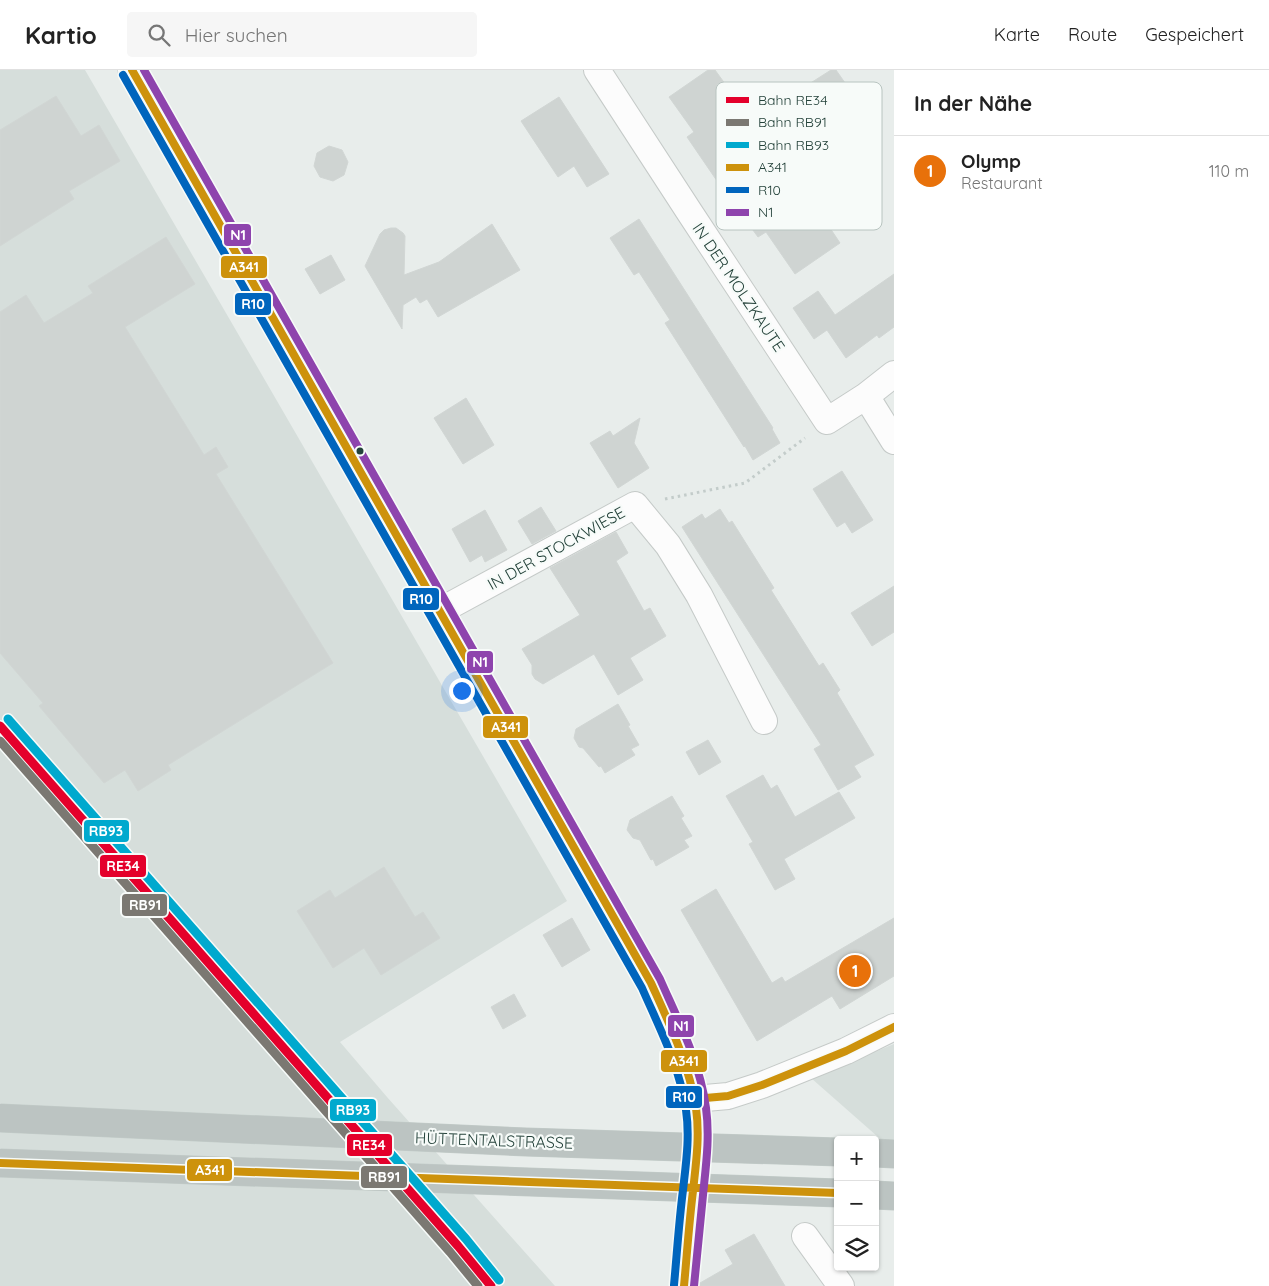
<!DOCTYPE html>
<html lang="de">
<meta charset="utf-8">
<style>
:root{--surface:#fff;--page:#f6f6f6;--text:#222;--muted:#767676;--line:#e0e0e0;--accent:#697e78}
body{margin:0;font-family:Quicksand,sans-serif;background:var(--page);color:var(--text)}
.controls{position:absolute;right:15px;bottom:15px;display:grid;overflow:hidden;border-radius:5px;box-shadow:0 1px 4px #0004}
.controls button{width:45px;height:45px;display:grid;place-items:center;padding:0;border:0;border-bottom:1px solid var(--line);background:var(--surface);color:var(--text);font:25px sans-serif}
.you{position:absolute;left:461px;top:620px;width:18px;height:18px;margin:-12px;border:4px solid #fff;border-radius:50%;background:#1a73e8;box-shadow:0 0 0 8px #1a73e833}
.badge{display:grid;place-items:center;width:32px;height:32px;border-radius:50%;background:var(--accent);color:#fff;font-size:16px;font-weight:700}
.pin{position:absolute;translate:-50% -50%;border:2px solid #fff;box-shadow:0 1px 5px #0006}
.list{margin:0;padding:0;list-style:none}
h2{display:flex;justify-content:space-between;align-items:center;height:65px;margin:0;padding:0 20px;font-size:21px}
h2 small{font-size:16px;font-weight:400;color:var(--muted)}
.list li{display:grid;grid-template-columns:32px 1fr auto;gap:15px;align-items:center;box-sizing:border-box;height:70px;padding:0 20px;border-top:1px solid var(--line)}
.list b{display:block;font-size:19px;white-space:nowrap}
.list p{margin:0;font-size:16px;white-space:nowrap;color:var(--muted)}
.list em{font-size:16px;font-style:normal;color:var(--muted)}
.icon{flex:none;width:28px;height:28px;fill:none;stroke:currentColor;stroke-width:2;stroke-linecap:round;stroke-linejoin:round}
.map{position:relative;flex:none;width:894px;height:1216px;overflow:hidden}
header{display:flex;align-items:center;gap:30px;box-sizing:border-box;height:70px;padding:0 25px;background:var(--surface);border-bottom:1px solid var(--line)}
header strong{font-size:24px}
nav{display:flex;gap:28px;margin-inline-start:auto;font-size:18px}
.search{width:350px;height:45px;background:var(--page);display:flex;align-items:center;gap:12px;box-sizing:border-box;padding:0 18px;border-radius:5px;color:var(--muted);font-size:19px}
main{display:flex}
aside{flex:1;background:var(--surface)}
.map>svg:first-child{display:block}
.built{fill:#d6dedb}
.building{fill:#cfd4d2;stroke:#d1d6d4}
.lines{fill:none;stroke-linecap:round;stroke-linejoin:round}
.street-casing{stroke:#c5cac8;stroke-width:28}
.secondary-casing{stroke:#c3cbc8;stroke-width:29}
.highway-casing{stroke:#c3ccc9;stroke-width:29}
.path{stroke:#c3ccca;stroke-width:3;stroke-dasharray:2.5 4;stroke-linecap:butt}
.street{stroke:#fcfcfc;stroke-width:26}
.secondary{stroke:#fcfcfc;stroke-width:28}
.highway{stroke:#bcc4c2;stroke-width:28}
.highway-bridge-casing{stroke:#c3ccc9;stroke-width:29;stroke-linecap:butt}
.highway-bridge{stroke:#bcc4c2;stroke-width:28}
.bus-1-casing{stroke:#f7fbf9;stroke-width:11}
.bus-2-casing{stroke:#f7fbf9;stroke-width:11}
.bus-3-casing{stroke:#f7fbf9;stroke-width:11}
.bus-1{stroke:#cd920c;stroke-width:8}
.bus-2{stroke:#0065bd;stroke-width:8}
.bus-3{stroke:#8e44ad;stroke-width:8}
.rail-1-casing{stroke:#f7fbf9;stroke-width:12}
.rail-2-casing{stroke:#f7fbf9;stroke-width:12}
.rail-3-casing{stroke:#f7fbf9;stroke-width:12}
.rail-1{stroke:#e4002b;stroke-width:9}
.rail-2{stroke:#7b7872;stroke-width:9}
.rail-3{stroke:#00a9ce;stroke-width:9}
.bus-dot{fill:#24423a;stroke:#f7fbf9;stroke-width:2}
.labels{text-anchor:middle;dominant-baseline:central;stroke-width:4.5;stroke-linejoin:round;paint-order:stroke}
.street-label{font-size:16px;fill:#24423a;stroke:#f7fbf9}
.key{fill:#f7fbf9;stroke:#b8c4c0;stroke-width:1}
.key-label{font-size:14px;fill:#24423a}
.line-badge{stroke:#f7fbf9;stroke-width:2}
.badge-label{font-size:14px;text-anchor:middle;font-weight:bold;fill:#fff}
</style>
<header>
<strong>Kartio</strong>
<div class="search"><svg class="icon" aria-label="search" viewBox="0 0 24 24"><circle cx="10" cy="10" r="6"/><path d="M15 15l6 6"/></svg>Hier suchen</div>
<nav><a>Karte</a><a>Route</a><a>Gespeichert</a></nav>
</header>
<main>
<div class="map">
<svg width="894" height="1216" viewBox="0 0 894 1216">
<rect width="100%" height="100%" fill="#e8edeb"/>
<path class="built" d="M0,0H85L567,831L340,972L387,1027L555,1216H0Z
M894,974V1081L811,1008Z"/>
<path class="building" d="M708,0H715L739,33L726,42L760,90L766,86L809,146L818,140L840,173L795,204L766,162L758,167L715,108L687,67L694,62L669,27Z
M831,0H836L857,30L831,47L809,14Z
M56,26L81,66L99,55L120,91L69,121L74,129L0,176V60Z
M559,27L609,104L587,117L574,96L558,107L521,51Z
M329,76L342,80L348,92L344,105L333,111L320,107L314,96L317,83Z
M639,149L773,358L772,359L780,373L753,390L745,376L744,377L665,253L670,250L639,202L634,205L610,168Z
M492,154L520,200L438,247L427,229L420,233L416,227L403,235L402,259L365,196L380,164L384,160L391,158H396L403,163L405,166L404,205L439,192Z
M166,167L195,214L125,257L204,385L216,377L228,397L216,404L333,593L168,695L171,700L138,721L125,700L104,713L39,636L43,633L0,583V242L26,225L44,253L93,223L88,216Z
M331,185L345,210L320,224L305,199Z
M894,204V257L879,268L877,265L846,288L827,260L814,269L793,238L818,221L835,245Z
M466,328L494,375L463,394L434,348Z
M640,348L634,373L649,398L618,418L590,373L610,361L613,366Z
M842,401L873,450L852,463L845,452L837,457L813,419Z
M541,437L556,461L532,474L518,451Z
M720,439L729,453L732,451L774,518L771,520L819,596L823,593L840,620L837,623L874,685L854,696L861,707L838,720L814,679L821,675L682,457L702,444L705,449Z
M485,440L507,480L485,492L482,485L470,492L452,459Z
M616,462L628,483L616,491L644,541L650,538L666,566L630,588L643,610L618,625L594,584L543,614L535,609L532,604V595L522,579L580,545L550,498Z
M894,516V562L872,576L851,543Z
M618,634L630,655L628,656L639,675L631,679L635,685L605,703L601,696L599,697L583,678L579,677L574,668L576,659Z
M708,670L721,692L699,705L686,682Z
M763,705L771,719L777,715L795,747L839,722L855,748L784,789L795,809L775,820L749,774L753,772L726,726Z
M672,726L684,746L681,748L692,766L684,770L689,777L656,796L653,789L651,790L640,770L633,768L627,760L630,750Z
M384,797L415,847L423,842L440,868L381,905L364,878L333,898L297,841L330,820L335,828Z
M716,819L772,913L782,907L785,912L894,848V906L840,939L832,926L757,971L681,840Z
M572,848L590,880L562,897L543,865Z
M514,924L526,946L503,959L491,937Z
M754,1164L785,1216H700V1213L733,1194L725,1180Z"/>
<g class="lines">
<g class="street-casing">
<path id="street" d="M597,0L690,143L827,351L866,326L894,304
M866,326L894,371
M440,541L635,435L668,475L699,525L764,651
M694,1029L728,1026L762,1015L846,981L894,957
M805,1166L841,1216"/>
</g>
<g class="secondary-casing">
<path id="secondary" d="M132,0L440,541L651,913C671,959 695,1005 698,1057C699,1078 696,1100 693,1121C690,1153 687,1184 684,1216"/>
</g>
<g class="highway-casing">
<path id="highway" d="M875,1083L894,1084
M875,1125L894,1126"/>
</g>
<path class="path" d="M665,429L745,413L805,368"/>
<use href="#street" class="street"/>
<use href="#secondary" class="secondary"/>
<use href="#highway" class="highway"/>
<g class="highway-bridge-casing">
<path id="highway-bridge" d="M0,1048L526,1072L838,1082
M0,1093L838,1123"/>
</g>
<use href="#highway-bridge" class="highway-bridge"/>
<g class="bus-1-casing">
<path id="bus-1" d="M132,0L651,913C669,953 689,994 696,1038C700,1066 696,1093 693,1121C689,1153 687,1184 684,1216
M694,1029L728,1026L762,1015L846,981L894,957
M0,1093L838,1123"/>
</g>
<g class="bus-2-casing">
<path id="bus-2" d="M123,5L642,918C659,957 680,997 686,1040C690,1067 686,1093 683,1120C679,1151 677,1183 674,1215"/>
</g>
<g class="bus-3-casing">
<path id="bus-3" d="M144,0L660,909C678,950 700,992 706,1038C710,1067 706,1095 703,1125C700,1155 697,1186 694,1216"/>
</g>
<use href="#bus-1" class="bus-1"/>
<use href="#bus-2" class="bus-2"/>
<use href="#bus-3" class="bus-3"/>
<g class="rail-1-casing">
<path id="rail-1" d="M0,656L458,1176L491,1216"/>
</g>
<g class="rail-2-casing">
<path id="rail-2" d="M0,671L450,1182L478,1216"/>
</g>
<g class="rail-3-casing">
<path id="rail-3" d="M8,649L466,1169L499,1210"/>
</g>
<use href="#rail-1" class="rail-1"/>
<use href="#rail-2" class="rail-2"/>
<use href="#rail-3" class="rail-3"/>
</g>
<circle class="bus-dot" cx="360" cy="381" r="4.5"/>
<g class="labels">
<g class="street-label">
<text transform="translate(739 217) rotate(56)">IN DER MOLZKAUTE</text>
<text transform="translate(556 478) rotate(-29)">IN DER STOCKWIESE</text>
<text transform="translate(494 1070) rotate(2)">HÜTTENTALSTRASSE</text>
</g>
</g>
<rect x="716" y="12" width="166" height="148" rx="8" class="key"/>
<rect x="726" y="27" width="23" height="6" fill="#e4002b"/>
<rect x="726" y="49" width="23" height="7" fill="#7b7872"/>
<rect x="726" y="72" width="23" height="6" fill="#00a9ce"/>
<rect x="726" y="94" width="23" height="7" fill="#cd920c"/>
<rect x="726" y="117" width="23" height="6" fill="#0065bd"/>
<rect x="726" y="139" width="23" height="7" fill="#8e44ad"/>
<g class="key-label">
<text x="758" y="35">Bahn RE34</text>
<text x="758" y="57">Bahn RB91</text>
<text x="758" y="80">Bahn RB93</text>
<text x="758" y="102">A341</text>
<text x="758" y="125">R10</text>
<text x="758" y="147">N1</text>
</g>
<g class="line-badge">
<rect x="223" y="153" width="29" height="24" rx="5" fill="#8e44ad"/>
<rect x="220" y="185" width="48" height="24" rx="5" fill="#cd920c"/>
<rect x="234" y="222" width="38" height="24" rx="5" fill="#0065bd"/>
<rect x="402" y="517" width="38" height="24" rx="5" fill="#0065bd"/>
<rect x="466" y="580" width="28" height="24" rx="5" fill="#8e44ad"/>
<rect x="482" y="645" width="47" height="24" rx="5" fill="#cd920c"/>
<rect x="83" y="749" width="47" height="24" rx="5" fill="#00a9ce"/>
<rect x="99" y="784" width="48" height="24" rx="5" fill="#e4002b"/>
<rect x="121" y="823" width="47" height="24" rx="5" fill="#7b7872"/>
<rect x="667" y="944" width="28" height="24" rx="5" fill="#8e44ad"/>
<rect x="660" y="979" width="48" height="24" rx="5" fill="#cd920c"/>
<rect x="665" y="1015" width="38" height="24" rx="5" fill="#0065bd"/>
<rect x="329" y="1028" width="48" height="24" rx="5" fill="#00a9ce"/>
<rect x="346" y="1063" width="47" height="24" rx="5" fill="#e4002b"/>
<rect x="186" y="1088" width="47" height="24" rx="5" fill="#cd920c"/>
<rect x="360" y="1095" width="48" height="24" rx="5" fill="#7b7872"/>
</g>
<g class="badge-label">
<text x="238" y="170">N1</text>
<text x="244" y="202">A341</text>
<text x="253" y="239">R10</text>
<text x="421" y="534">R10</text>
<text x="480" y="597">N1</text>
<text x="506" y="662">A341</text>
<text x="106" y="766">RB93</text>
<text x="123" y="801">RE34</text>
<text x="145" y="840">RB91</text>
<text x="681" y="961">N1</text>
<text x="684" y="996">A341</text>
<text x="684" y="1032">R10</text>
<text x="353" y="1045">RB93</text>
<text x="369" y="1080">RE34</text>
<text x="210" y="1105">A341</text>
<text x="384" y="1112">RB91</text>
</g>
</svg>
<div class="controls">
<button>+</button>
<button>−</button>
<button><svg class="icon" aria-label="layers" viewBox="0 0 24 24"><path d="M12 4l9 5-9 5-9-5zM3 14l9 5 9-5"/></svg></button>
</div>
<div class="you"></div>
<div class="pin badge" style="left:855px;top:901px;background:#e8710a">1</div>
</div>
<aside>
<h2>In der Nähe<small></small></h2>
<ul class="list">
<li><span class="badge" style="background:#e8710a">1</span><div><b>Olymp</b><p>Restaurant</p></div><em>110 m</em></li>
</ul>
</aside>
</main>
